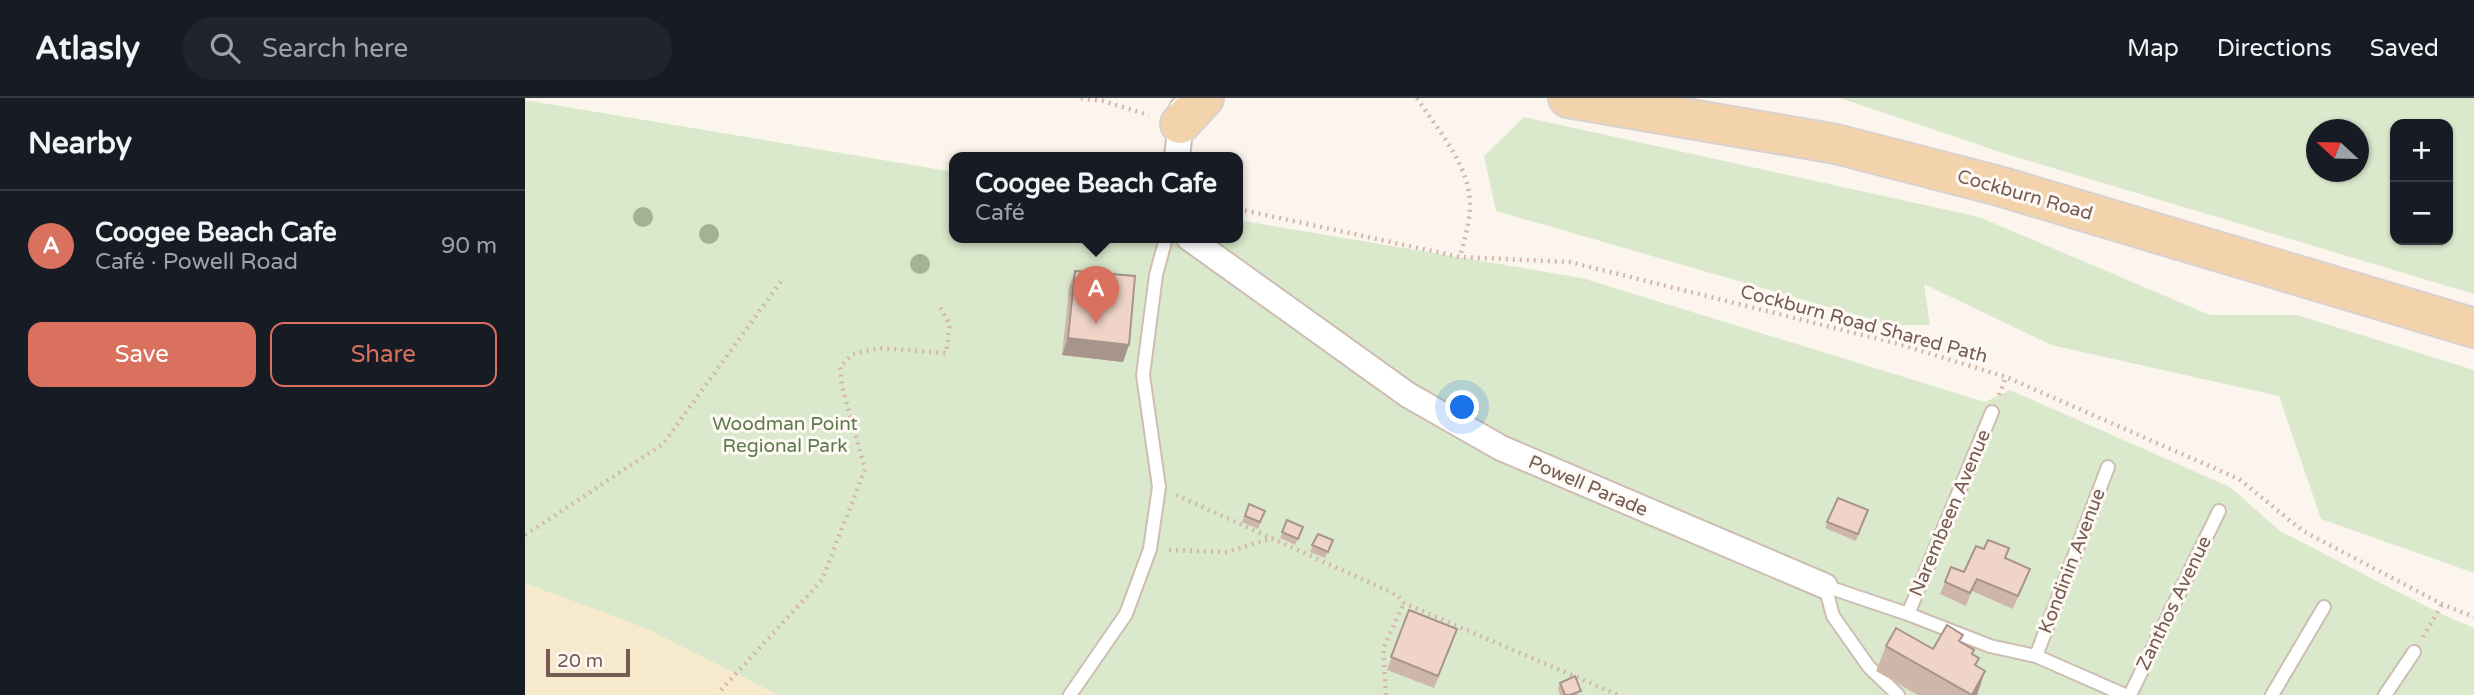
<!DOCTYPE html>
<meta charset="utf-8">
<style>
:root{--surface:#171b24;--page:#20242c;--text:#f1f3f6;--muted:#9ea1a6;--line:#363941;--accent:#da705e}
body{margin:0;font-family:"Varela Round",sans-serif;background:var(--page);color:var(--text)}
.controls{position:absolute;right:21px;top:21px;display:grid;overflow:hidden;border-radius:14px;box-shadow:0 2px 5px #0004}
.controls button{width:63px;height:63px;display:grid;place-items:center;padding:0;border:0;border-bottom:2px solid var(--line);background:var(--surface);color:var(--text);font:35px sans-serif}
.compass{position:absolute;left:1781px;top:21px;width:63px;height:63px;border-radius:50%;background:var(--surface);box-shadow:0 2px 5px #0004;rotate:292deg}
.scale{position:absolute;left:21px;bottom:18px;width:84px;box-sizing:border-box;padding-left:7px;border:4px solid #765b51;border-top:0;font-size:19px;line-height:24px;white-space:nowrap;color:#765b51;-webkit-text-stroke:5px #fef9f4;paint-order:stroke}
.you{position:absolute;left:938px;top:310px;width:24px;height:24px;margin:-18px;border:5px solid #fff;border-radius:50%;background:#1a73e8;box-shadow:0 0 0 10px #1a73e833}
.badge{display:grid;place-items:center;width:46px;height:46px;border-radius:50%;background:var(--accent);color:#fff;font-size:23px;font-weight:700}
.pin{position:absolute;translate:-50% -58px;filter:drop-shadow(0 2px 4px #0008)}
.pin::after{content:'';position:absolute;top:37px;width:24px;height:21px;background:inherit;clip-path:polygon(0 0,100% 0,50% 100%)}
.popup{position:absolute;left:424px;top:54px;width:294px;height:91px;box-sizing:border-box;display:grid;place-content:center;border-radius:14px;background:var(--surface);filter:drop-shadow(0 2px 5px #0005);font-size:23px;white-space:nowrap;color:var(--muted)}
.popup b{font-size:26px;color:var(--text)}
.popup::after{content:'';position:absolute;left:50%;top:100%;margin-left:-14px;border:14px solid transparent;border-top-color:var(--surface)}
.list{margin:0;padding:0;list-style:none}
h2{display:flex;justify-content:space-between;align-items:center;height:91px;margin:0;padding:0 28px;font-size:30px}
h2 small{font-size:23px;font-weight:400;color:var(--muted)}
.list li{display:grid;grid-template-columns:46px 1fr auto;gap:21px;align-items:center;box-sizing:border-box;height:112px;padding:0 28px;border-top:2px solid var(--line)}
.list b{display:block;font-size:26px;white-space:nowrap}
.list p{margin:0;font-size:23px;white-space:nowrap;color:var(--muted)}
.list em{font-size:23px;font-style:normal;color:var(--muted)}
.actions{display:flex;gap:14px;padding:21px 28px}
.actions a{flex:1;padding:16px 0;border:2px solid var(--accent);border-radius:14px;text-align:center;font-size:24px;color:var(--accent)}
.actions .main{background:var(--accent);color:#fff}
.icon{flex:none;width:38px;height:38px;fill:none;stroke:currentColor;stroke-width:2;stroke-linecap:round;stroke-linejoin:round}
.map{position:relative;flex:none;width:1949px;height:597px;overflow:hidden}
header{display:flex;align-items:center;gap:42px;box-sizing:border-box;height:98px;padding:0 35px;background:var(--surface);border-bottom:2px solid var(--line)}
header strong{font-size:33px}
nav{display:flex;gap:38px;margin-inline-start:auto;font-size:24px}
.search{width:490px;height:63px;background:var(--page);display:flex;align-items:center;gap:18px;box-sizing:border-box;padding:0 24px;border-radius:38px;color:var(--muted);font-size:26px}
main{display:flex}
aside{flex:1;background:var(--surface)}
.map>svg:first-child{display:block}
.green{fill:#dae9cc;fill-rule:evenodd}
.sand{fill:#f7eacc}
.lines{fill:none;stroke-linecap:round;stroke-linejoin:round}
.lane-casing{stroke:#cebdb3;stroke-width:16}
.street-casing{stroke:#cebdb3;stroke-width:28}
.primary-casing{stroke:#d9d1ce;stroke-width:42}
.path{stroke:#d4b7a9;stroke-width:4.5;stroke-dasharray:2 5;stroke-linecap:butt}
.lane{stroke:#fff;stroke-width:12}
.street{stroke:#fff;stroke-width:24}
.primary{stroke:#f3d3ac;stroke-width:38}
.tree{fill:#a4b193}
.wall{fill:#ceb6ab}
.shaded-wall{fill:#a7948b}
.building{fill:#efd4c7;stroke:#a7948b;stroke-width:2}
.labels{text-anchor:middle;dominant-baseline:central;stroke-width:6;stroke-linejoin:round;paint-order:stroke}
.street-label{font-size:19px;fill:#765b51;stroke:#fef9f4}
.park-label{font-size:19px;fill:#5c7a4a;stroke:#fef9f4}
</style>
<header>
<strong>Atlasly</strong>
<div class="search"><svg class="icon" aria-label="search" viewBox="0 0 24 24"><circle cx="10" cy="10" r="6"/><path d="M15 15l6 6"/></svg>Search here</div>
<nav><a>Map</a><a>Directions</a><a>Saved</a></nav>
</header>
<main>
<aside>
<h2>Nearby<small></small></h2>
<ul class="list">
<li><span class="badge">A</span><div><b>Coogee Beach Cafe</b><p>Café · Powell Road</p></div><em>90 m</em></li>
</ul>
<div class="actions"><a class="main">Save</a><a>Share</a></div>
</aside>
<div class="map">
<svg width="1949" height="597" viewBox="0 0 1949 597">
<rect width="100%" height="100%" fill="#fcf5ed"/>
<path class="green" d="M1315,0H1949V196L1481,56ZM1870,26H1923V142H1870ZM1792,32H1834V74H1792Z
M0,2L429,74V140H713V122L1057,180L1460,304L1485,292L1705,389L1755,433L1912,514L1949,530V597H0Z
M999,19L1454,119L1685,217H1772L1949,272V475L1796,421L1754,298L1526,247L1399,186L1405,227H1366L971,113L959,58Z"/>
<path class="sand" d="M0,485L123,531L254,597H0Z"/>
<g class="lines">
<g class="lane-casing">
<path id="lane" d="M1300,488L1383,516L1465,548L1511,558L1600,597
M1300,488L1308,518L1344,569L1373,597
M1383,516L1467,314
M1511,558L1583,369
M545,597L601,516L625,451L634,389L618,277L631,177L641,140
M1605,597L1694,413
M1747,597L1799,509
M1860,597L1889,554"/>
</g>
<g class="street-casing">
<path id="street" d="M652,60L657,11
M664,140L883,297L976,350L1300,488"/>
</g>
<g class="primary-casing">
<path id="primary" d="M1043,0L1311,46L1474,88L1949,230
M655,26L679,0"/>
</g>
<path class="path" d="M556,0L578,3L624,17
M892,0C913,33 947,69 945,111C944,127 939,143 935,159
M713,111L935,159L1045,164L1374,246L1481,279L1714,381L1778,433L1917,506L1949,519
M1474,297L1481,279
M651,397L872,497L879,505L1093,597
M0,437L138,346L257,182
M644,452L702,454L748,440
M1898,539L1917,506
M196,592L297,482L340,371L317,288L315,269L328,256L354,250L421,255L425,227L413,206
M861,597L858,551L879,505"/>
<use href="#lane" class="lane"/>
<use href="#street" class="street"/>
<use href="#primary" class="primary"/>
</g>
<g class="tree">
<circle cx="118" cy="119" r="10"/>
<circle cx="184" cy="136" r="10"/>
<circle cx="395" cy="166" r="10"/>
</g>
<path class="wall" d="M550,173L604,247L598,264L537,257L544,190Z
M1313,400L1343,412L1331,443L1300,430Z
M724,406L740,413L733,431L717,424Z
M762,422L778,429L770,447L755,440Z
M793,436L808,442L800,460L785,454Z
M1480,460L1500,483L1488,511L1447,493L1441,508L1415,496L1420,484L1439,474Z
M884,512L928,543L909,590L862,572Z
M1435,544L1448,556L1451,567L1460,573L1452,597H1393L1351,573L1361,548L1408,551Z
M1035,585L1054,597H1035L1033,591Z"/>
<path class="shaded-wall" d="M543,240L604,247L598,264L537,257Z
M1460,573L1452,597H1447Z"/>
<path class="building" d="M550,173L610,178L604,247L543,240Z
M1313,400L1343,412L1333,436L1302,424Z
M724,406L740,413L735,424L720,418Z
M762,422L778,429L773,441L757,434Z
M793,436L808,442L803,454L787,447Z
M1463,442L1484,450L1480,460L1505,471L1493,498L1452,481L1445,495L1420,484L1426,469L1439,474L1451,448L1459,451Z
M884,512L932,531L913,578L866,559Z
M1422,527L1438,537L1434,543L1449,552L1447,556L1454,560L1450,567L1460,573L1447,597L1361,548L1371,530L1408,551Z
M1050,578L1056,593L1045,597H1040L1035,585Z"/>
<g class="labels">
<g class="street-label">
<text transform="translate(1500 97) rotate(16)">Cockburn Road</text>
<text transform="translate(1339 226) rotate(15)">Cockburn Road Shared Path</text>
<text transform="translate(1063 388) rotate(23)">Powell Parade</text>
<text transform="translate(1425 415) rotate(-67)">Narembeen Avenue</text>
<text transform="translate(1547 463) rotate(-69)">Kondinin Avenue</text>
<text transform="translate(1649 505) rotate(-64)">Zanthos Avenue</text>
</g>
<g class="park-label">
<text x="260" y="326">Woodman Point<tspan x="260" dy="22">Regional Park</tspan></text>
</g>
</g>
</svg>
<div class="controls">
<button>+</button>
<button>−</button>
</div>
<svg class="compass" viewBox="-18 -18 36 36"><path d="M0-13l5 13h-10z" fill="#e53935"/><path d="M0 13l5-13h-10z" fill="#9ea1a6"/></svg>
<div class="scale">20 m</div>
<div class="you"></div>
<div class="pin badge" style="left:571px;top:226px">A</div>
<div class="popup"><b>Coogee Beach Cafe</b>Café</div>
</div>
</main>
